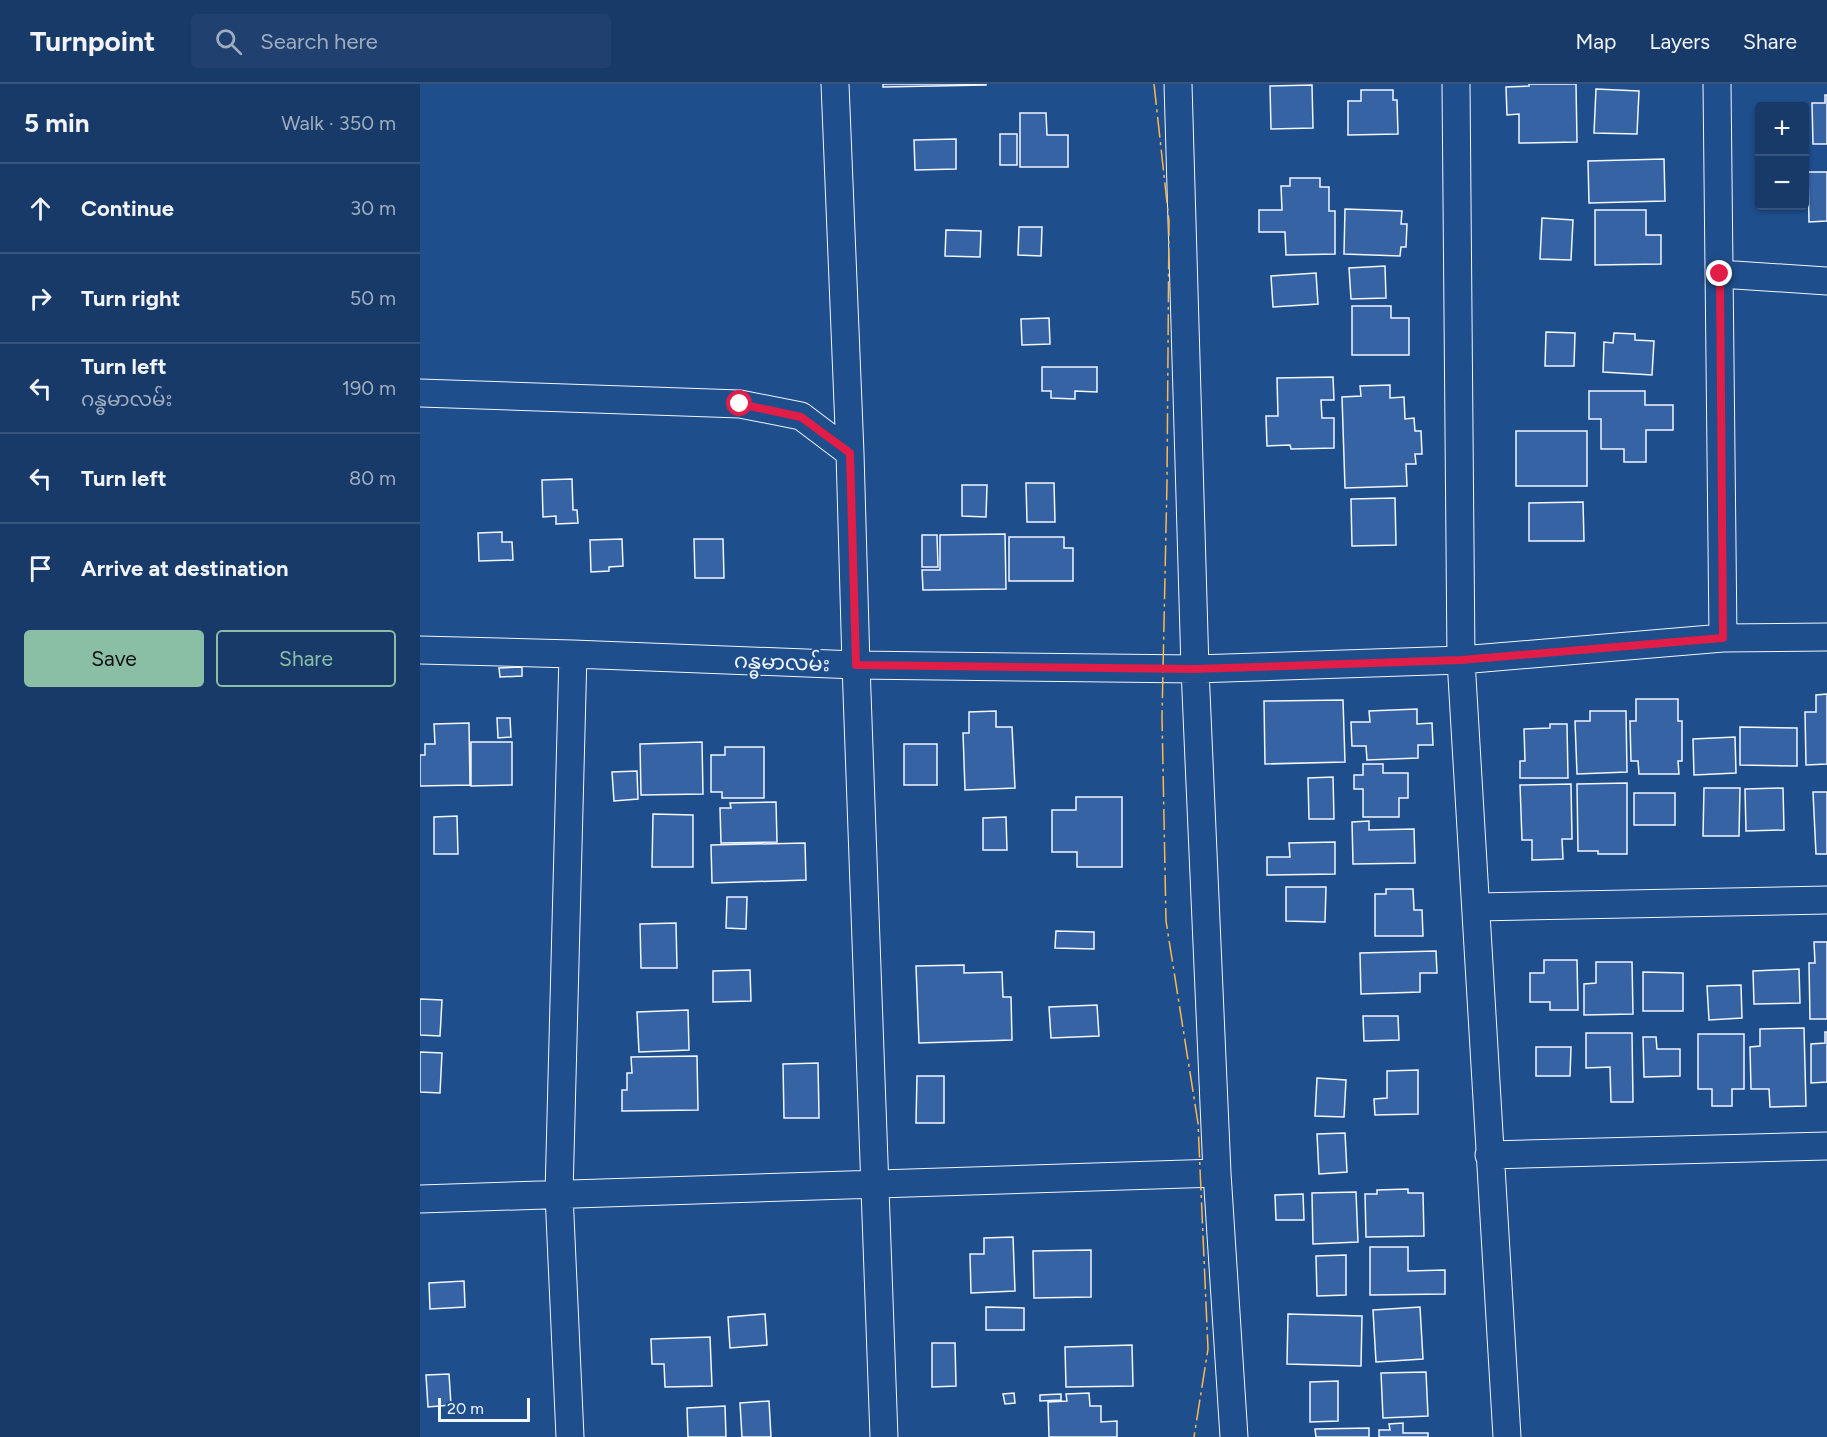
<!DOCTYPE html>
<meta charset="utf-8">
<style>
:root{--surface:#173a69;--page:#20416f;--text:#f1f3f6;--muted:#9eadc0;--line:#36547d;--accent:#8abfa5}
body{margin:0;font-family:Figtree,"Noto Sans Myanmar",sans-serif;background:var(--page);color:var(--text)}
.controls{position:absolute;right:18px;top:18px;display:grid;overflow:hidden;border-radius:6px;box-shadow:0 2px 4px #0004}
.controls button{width:54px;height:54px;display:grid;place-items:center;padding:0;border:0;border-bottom:2px solid var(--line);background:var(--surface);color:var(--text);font:30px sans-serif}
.scale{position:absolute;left:18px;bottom:15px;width:92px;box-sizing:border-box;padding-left:6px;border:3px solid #f2f6ff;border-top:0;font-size:16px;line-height:21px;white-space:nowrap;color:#f2f6ff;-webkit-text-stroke:4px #1f4e8c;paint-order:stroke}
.stop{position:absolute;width:18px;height:18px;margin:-14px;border:4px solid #e11d48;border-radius:50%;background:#fff}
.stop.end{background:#e11d48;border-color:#fff;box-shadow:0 2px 6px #0008}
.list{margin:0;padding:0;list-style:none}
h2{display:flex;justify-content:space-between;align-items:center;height:78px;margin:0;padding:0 24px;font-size:26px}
h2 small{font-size:20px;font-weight:400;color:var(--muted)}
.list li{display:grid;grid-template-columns:39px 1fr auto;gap:18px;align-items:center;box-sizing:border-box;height:90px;padding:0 24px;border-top:2px solid var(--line)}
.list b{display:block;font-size:22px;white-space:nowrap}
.list p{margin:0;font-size:20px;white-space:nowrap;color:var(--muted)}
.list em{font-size:20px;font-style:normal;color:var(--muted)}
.actions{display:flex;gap:12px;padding:18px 24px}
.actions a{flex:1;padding:14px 0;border:2px solid var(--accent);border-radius:6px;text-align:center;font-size:21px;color:var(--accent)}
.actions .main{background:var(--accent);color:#111}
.icon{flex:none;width:33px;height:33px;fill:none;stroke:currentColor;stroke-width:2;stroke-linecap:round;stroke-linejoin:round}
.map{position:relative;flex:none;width:1407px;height:1353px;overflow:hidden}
header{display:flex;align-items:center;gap:36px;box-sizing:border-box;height:84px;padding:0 30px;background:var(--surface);border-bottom:2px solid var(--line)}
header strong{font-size:28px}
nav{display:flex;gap:33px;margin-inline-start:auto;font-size:21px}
.search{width:420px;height:54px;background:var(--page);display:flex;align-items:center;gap:15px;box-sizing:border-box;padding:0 21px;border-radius:6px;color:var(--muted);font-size:22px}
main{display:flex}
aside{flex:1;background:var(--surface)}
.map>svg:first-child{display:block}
.building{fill:#3563a3;stroke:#f2f6ff;stroke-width:1.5}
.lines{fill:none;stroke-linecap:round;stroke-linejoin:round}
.street-casing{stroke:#f2f6ff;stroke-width:29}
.street{stroke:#1f4e8c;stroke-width:27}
.power{stroke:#ffb74d;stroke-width:1.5;stroke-dasharray:21 4.5 3 4.5;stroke-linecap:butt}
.route{stroke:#e11d48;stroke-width:8}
.labels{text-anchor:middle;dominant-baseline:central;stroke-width:4.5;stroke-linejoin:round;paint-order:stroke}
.street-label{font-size:21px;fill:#f2f6ff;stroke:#1f4e8c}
</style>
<header>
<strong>Turnpoint</strong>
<div class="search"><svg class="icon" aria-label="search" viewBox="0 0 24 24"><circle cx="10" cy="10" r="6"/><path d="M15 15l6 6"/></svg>Search here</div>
<nav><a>Map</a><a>Layers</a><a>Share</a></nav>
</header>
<main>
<aside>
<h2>5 min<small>Walk · 350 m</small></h2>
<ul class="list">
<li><svg class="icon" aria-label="ahead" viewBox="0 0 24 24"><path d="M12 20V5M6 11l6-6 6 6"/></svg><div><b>Continue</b></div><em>30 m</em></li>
<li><svg class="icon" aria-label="right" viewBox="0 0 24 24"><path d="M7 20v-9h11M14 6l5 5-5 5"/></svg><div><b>Turn right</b></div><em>50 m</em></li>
<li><svg class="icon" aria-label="left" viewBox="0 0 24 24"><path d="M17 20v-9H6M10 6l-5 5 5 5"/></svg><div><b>Turn left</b><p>ဂန္ဓမာလမ်း</p></div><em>190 m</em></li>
<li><svg class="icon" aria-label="left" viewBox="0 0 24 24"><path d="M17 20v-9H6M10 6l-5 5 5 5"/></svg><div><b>Turn left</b></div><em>80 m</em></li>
<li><svg class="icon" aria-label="arrive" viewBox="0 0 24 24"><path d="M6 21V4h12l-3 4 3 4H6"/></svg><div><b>Arrive at destination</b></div></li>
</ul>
<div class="actions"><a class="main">Save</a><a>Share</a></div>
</aside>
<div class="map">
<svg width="1407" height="1353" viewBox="0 0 1407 1353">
<rect width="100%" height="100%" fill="#1f4e8c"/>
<path class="building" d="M463,0H566V1L463,3Z
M1109,0H1156L1157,58L1099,59V30L1087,31L1086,3L1109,2Z
M892,1L893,44L851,45L850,2Z
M1176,5L1219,7L1217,50L1174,49Z
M941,6H973V16H977L978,50L928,51V17H941Z
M1405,11H1407V60H1393L1392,19H1405Z
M600,29H626L627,51H648V83H600Z
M580,50H597V81H580Z
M536,55V85L495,86L494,56Z
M1244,75L1245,117L1169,119L1168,77Z
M1388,88H1407V137L1389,138Z
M870,94H900V103H909V127H915V170L866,171L865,148H839V126H862L861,102H870Z
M925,125L982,127L981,140H987L986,163H981L980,172L924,170Z
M1175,126H1226V151H1241V180L1175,181Z
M1122,134L1153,136L1151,176L1120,175Z
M599,143H622L621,172L598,171Z
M526,146L561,147L560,173L525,172Z
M965,182L966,214L931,215L929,184Z
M896,189L898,220L853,223L851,192Z
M932,222H971V234H989V271H932Z
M629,234L630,260L602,261L601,235Z
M1126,248L1155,249L1154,282H1125Z
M1194,249L1215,250V256L1234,257L1232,291L1183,288L1184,258L1193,259Z
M622,283H677V308L655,307V315L631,314V307H622Z
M913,293L914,316H901L902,334H914V364L871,365L870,361L847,362L846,332H858L857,294Z
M970,301V314L984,313L985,335L994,334L995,347H1001L1002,370H995L996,380H986L987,402L925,404L922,313L941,312L940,302Z
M1169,307H1225V321H1253V346H1226V378H1204V365H1181V335H1169Z
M1096,347H1167V402H1096Z
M152,395L153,426H157L158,439L136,440V432L123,433L122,396Z
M606,399H634L635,438H607Z
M542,401H567L566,433L542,432Z
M975,414L976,461L932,462L931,415Z
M1163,418L1164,457H1109V419Z
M82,448V458H92L93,476L59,477L58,449Z
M585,450L586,505L503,506L502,486H520V451Z
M502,451H517L518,483H502Z
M589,453H644V464H653V497H589Z
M202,455L203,482L189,483V487L171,488L170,456Z
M274,455H303L304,494H275Z
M102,583V592L80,593L79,584Z
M1407,610V680L1386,681L1385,628H1396V611Z
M1216,615H1258V637H1262V677H1258L1259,690H1219L1218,677H1211L1210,637H1216Z
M923,616L925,678L845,680L844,617Z
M997,625V640L1012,639L1013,661H998V674L947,676L946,662H932L931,638H950L949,627Z
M576,627V643H592L595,704L545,706L543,649H549V628Z
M1170,627H1206L1207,688L1157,690L1155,637H1170Z
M77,634H90L91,653L78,654Z
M49,639L50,701L0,702V671H5V660H15L14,640Z
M1130,640H1147L1148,694H1100V677H1105L1104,645L1130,644Z
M1320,643L1377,644V682L1320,681Z
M1315,653L1316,689L1274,691L1273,655Z
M51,658H92V701L51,702Z
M282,658L283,710L221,711L220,660Z
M484,660H517V701H484Z
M305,663H344V714H302V708H291V671H305Z
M943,680H963V689H988V714H979V733H943V705H934V691H943Z
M217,687L218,715L194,717L192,688Z
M913,693L914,735H889L888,694Z
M1207,699V770H1178V767H1158L1157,700Z
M1151,700L1152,755H1142L1143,775L1112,776V756H1102L1100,701Z
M1284,704H1320L1319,752H1283Z
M1363,704L1364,746L1326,747L1325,705Z
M1393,708H1407V770H1396Z
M1214,709H1255V741H1214Z
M656,713H702V783H657V768H632V726H656Z
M356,718L357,758L301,759L300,724H311L310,719Z
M233,730L273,731V783H232Z
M37,732L38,770H14V733Z
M586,733L587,766H563V734Z
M949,737V746L994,745L995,779L933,780L932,738Z
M915,758V790L847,791V773H870L869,759Z
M385,759L386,796L292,799L291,761Z
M866,803H906L905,838L866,837Z
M966,805H993L994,826H1002L1003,852H955V810H966Z
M307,813H327L326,845L306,844Z
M256,839L257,884H221L220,840Z
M636,847L674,848V865L635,864Z
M1394,858H1407V935H1390L1389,879H1395Z
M1016,867L1017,889H1000V908L941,910L940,869Z
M1124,876H1157L1158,926H1130V918H1110V889H1124Z
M1176,878H1212L1213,930L1164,931V900L1176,899Z
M544,881V889L582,888L583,913H591L592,956L499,959L496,882Z
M1379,885L1380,919L1334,920L1333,887Z
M330,886L331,917L293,918V887Z
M1223,888L1263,889V927H1223Z
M1321,901L1322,934L1289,936L1287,902Z
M0,915L22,916L20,952L0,951Z
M677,921L679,952L631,954L629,923Z
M268,926L269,966L219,968L217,928Z
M943,932H978L979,956L944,957Z
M1384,944L1386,1022L1350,1023L1349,1005H1331L1330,963L1340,962V945Z
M1405,948H1407V998L1391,999V960L1405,959Z
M1166,949H1212L1213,1018H1191L1190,983L1166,984Z
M1278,950H1324V1005H1312V1022H1292V1005H1278Z
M1223,953H1236L1237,965H1260V992L1224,993Z
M1116,963H1151L1150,992H1116Z
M0,968L22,969L20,1009L0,1008Z
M277,972L278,1026L202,1027V1006H207V989H212L211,973Z
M398,979L399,1034H364L363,980Z
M998,986V1030L955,1031L954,1015L967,1014V987Z
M497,992H524V1039H496Z
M897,994L926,996L924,1033L895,1032Z
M925,1049L927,1088L899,1090L897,1050Z
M988,1105V1109H1003L1004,1152L946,1153L945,1110H957V1106Z
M936,1108L938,1158L893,1160L892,1109Z
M883,1110L884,1136H856L855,1111Z
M593,1153L595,1207L551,1209L550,1170H564V1154Z
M950,1163H988V1187L1025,1186V1210L950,1211Z
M671,1166V1213L614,1214L613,1167Z
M926,1171V1211L897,1212L896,1172Z
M44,1197L45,1223L10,1225L9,1199Z
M566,1223L604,1224V1246H566Z
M1000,1223L1003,1275L956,1278L953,1226Z
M345,1230L347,1261L310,1264L308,1233Z
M868,1230L942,1232L941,1282L867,1280Z
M290,1253L292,1302L245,1303L244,1280H232L231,1255Z
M512,1259H535L536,1302L512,1303Z
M712,1261L713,1302L646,1303L645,1263Z
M1006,1288L1008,1332L963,1334L961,1289Z
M29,1290L31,1321L8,1323L6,1291Z
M918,1297V1337L890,1338V1298Z
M594,1309L595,1319L585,1320L583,1310Z
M669,1309L670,1322H681V1338L697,1337V1353H629L628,1318L647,1317L646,1310Z
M641,1310V1316L620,1317V1311Z
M349,1317L351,1353H322L320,1319Z
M305,1322L306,1353H268L267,1324Z
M983,1339V1349H1008V1353H959V1346H970L969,1340Z
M949,1344V1353H896L895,1345Z"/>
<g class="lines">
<g class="street-casing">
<path id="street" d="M415,0L430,369L436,581L464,1353
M758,0L775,585L797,1089L814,1353
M1036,0L1041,576L1087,1353
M1297,0L1303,554
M1300,190L1407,197
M0,309L320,320L381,332L430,369
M0,566L153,570L436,581L775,585L1041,576L1303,554L1407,553
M1056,823L1407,816
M1069,1071L1407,1062
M0,1115L797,1089
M150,1353L139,1110L153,570"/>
</g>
<use href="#street" class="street"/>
<path class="power" d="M734,0L749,137L747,398L742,633L746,837L778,1039L788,1265L774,1353"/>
</g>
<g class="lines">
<path class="route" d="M320,320L381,333L430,369L436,581L775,585L1041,576L1303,554L1300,190"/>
</g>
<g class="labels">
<g class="street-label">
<text transform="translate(362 578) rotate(2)">ဂန္ဓမာလမ်း</text>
</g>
</g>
</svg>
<div class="controls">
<button>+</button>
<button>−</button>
</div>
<div class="scale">20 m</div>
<div class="stop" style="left:320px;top:320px"></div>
<div class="stop end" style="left:1300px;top:190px"></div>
</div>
</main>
